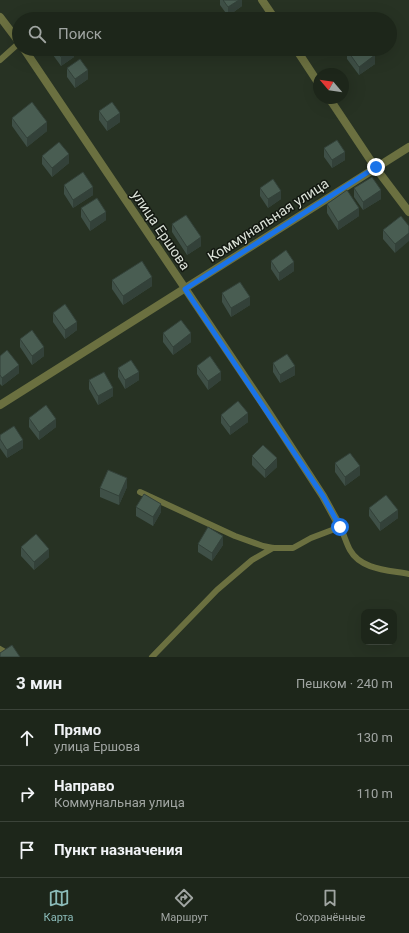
<!DOCTYPE html>
<html lang="ru">
<meta charset="utf-8">
<style>
:root{--surface:#1d261a;--page:#2a3227;--text:#f1f3f6;--muted:#a0a5a2;--line:#3b4339;--accent:#8bbbb9}
body{margin:0;font-family:Roboto,sans-serif;background:var(--page);color:var(--text)}
.controls{position:absolute;right:12px;bottom:12px;display:grid;overflow:hidden;border-radius:8px;box-shadow:0 4px 16px #0002}
.controls button{width:36px;height:36px;display:grid;place-items:center;padding:0;border:0;border-bottom:1px solid var(--line);background:var(--surface);color:var(--text);font:20px sans-serif}
.compass{position:absolute;left:313px;top:68px;width:36px;height:36px;border-radius:50%;background:var(--surface);box-shadow:0 4px 16px #0002;rotate:299deg}
.stop{position:absolute;width:12px;height:12px;margin:-9px;border:3px solid #1a73e8;border-radius:50%;background:#fff}
.stop.end{background:#1a73e8;border-color:#fff;box-shadow:0 1px 4px #0008}
.list{margin:0;padding:0;list-style:none}
h2{display:flex;justify-content:space-between;align-items:center;height:52px;margin:0;padding:0 16px;font-size:17px}
h2 small{font-size:13px;font-weight:400;color:var(--muted)}
.list li{display:grid;grid-template-columns:26px 1fr auto;gap:12px;align-items:center;box-sizing:border-box;height:56px;padding:0 16px;border-top:1px solid var(--line)}
.list b{display:block;font-size:15px;white-space:nowrap}
.list p{margin:0;font-size:13px;white-space:nowrap;color:var(--muted)}
.list em{font-size:13px;font-style:normal;color:var(--muted)}
.icon{flex:none;width:22px;height:22px;fill:none;stroke:currentColor;stroke-width:2;stroke-linecap:round;stroke-linejoin:round}
.map{position:relative;flex:none;width:409px;height:657px;overflow:hidden}
.search{position:absolute;background:var(--surface);box-shadow:0 4px 16px #0002;left:12px;right:12px;top:12px;height:44px;display:flex;align-items:center;gap:10px;box-sizing:border-box;padding:0 14px;border-radius:22px;color:var(--muted);font-size:15px}
.sheet{height:220px;background:var(--surface)}
nav{display:flex;justify-content:space-around;align-items:center;box-sizing:border-box;height:56px;border-top:1px solid var(--line);background:var(--surface);font-size:11px;color:var(--muted)}
nav a{display:grid;justify-items:center;gap:2px}
nav .on{color:var(--accent)}
.map>svg:first-child{display:block}
.lines{fill:none;stroke-linecap:round;stroke-linejoin:round}
.lane{stroke:#6b7040;stroke-width:6}
.street{stroke:#6b7040;stroke-width:8}
.wall{fill:#3f5047}
.shaded-wall{fill:#334139}
.building{fill:#495d52;stroke:#334139}
.route{stroke:#1a73e8;stroke-width:5}
.labels{text-anchor:middle;dominant-baseline:central;stroke-width:3;stroke-linejoin:round;paint-order:stroke}
.street-label{font-size:14px;fill:#dbe2d8;stroke:#131811}
</style>
<div class="map">
<svg width="409" height="657" viewBox="0 0 409 657">
<rect width="100%" height="100%" fill="#273223"/>
<g class="lines">
<path class="lane" d="M0,60L19,43
M140,492L235,536L263,546L273,548H293L311,538L340,527C344,534 346,543 350,550C361,570 389,570 409,574
M0,649L14,657
M152,657L217,590L252,560L273,548"/>
<path class="street" d="M262,0L275,19
M0,17L19,42
M24,49L267,410L323,496L340,527
M296,49L319,84
M329,98L375,167L409,212
M0,405L409,147"/>
</g>
<path class="wall" d="M220,0H242V6L228,16L220,5Z
M53,49H74V57L61,66L53,55Z
M347,50L375,64L359,75L347,59Z
M67,68L88,79L75,88L67,77Z
M99,111L120,122L107,131L99,120Z
M12,118L47,131L27,147L12,126Z
M324,148L345,160L332,168L324,157Z
M42,156L69,163L52,177L42,164Z
M64,185L93,195L73,208L64,194Z
M260,188L281,199L268,208L260,196Z
M354,188L381,199L363,210L354,197Z
M327,204L359,216L338,230L327,213Z
M81,208L106,220L90,231L81,217Z
M401,216L395,253L383,239V230Z
M172,224L201,246L187,255L172,232Z
M271,261L294,271L279,281L271,269Z
M112,280L152,286L123,305L112,289Z
M222,293L250,305L231,317L222,302Z
M53,313L77,330L65,339L53,322Z
M163,333L191,342L173,355L163,342Z
M20,339L44,356L32,365L20,347Z
M0,356L19,373L2,386L0,384Z
M273,363L295,375L280,383L273,372Z
M197,366L221,380L208,390L197,374Z
M118,368L139,380L125,389L118,377Z
M89,380L113,396L98,405L89,389Z
M221,415L248,422L230,435L221,423Z
M29,418L56,427L39,440L29,427Z
M0,435L23,448L7,458L0,448Z
M252,456L277,467L265,478L252,465Z
M335,463L360,475L345,486L335,472Z
M127,487L119,505L100,497V488Z
M136,507L161,512L153,526L136,516Z
M369,508L398,518L380,531L369,516Z
M198,544L223,545L212,561L198,552Z
M21,547L49,557L34,570L21,556Z"/>
<path class="shaded-wall" d="M239,0H242V6L228,16V7Z
M73,49H74V57L61,66V57Z
M375,55V64L359,75V67Z
M88,70V79L75,88V79Z
M120,113V122L107,131V122Z
M47,122V131L27,147V138Z
M345,152V160L332,168V160Z
M69,154V163L52,177V168Z
M93,187V195L73,208V200Z
M381,190V199L363,210V202Z
M281,191V199L268,208V199Z
M359,208V216L338,230V222Z
M106,212V220L90,231V222Z
M409,233V241L395,253V244Z
M201,237V246L187,255V247Z
M294,262V271L279,281V273Z
M152,277V286L123,305V296Z
M250,297V305L231,317V308Z
M77,322V330L65,339V330Z
M191,333V342L173,355V347Z
M44,347V356L32,365V356Z
M19,365V373L2,386V378Z
M295,366V375L280,383V375Z
M139,372V380L125,389V380Z
M221,372V380L208,390V381Z
M113,388V396L98,405V396Z
M248,413V422L230,435V427Z
M56,419V427L39,440V432Z
M23,440V448L7,458V450Z
M277,458V467L265,478V470Z
M360,466V475L345,486V477Z
M127,478V487L119,505V496Z
M161,504V512L153,526V517Z
M398,510V518L380,531V523Z
M223,536V545L212,561V553Z
M49,549V557L34,570V562Z"/>
<path class="building" d="M223,0H239L228,7Z
M342,14L346,19H335Z
M252,17L254,19H248Z
M55,49H73L61,57Z
M348,49H370L375,55L359,67L347,50Z
M80,59L88,70L75,79L67,68Z
M32,102L47,122L27,138L12,118Z
M112,102L120,113L107,122L99,111Z
M337,140L345,152L332,160L324,148Z
M59,142L69,154L52,168L42,156Z
M83,172L93,187L73,200L64,185Z
M372,177L381,190L363,202L354,188Z
M273,179L281,191L268,199L260,188Z
M347,190L359,208L338,222L327,204Z
M97,198L106,212L90,222L81,208Z
M186,215L201,237L187,247L172,224Z
M401,216L409,226V233L395,244L383,230Z
M286,250L294,262L279,273L271,261Z
M142,261L152,277L123,296L112,280Z
M240,282L250,297L231,308L222,293Z
M65,304L77,322L65,330L53,313Z
M181,320L191,333L173,347L163,333Z
M32,330L44,347L32,356L20,339Z
M7,350L19,365L2,378L0,375V356Z
M287,354L295,366L280,375L273,363Z
M210,356L221,372L208,381L197,366Z
M131,360L139,372L125,380L118,368Z
M104,372L113,388L98,396L89,380Z
M238,401L248,413L230,427L221,415Z
M46,405L56,419L39,432L29,418Z
M14,426L23,440L7,450L0,439V435Z
M263,445L277,458L265,470L252,456Z
M350,453L360,466L345,477L335,463Z
M108,470L127,478L119,496L100,488Z
M144,494L161,504L153,517L136,507Z
M386,495L398,510L380,523L369,508Z
M208,527L223,536L212,553L198,544Z
M36,534L49,549L34,562L21,547Z
M12,645L20,657H0V653Z"/>
<g class="lines">
<path class="route" d="M340,527L323,496L185,289L376,167"/>
</g>
<g class="labels">
<g class="street-label">
<text transform="translate(268 220) rotate(-33)">Коммунальная улица</text>
<text transform="translate(161 230) rotate(56)">улица Ершова</text>
</g>
</g>
</svg>
<div class="controls">
<button><svg class="icon" aria-label="layers" viewBox="0 0 24 24"><path d="M12 4l9 5-9 5-9-5zM3 14l9 5 9-5"/></svg></button>
</div>
<svg class="compass" viewBox="-18 -18 36 36"><path d="M0-13l5 13h-10z" fill="#e53935"/><path d="M0 13l5-13h-10z" fill="#a0a5a2"/></svg>
<div class="stop" style="left:340px;top:527px"></div>
<div class="stop end" style="left:376px;top:167px"></div>
<div class="search"><svg class="icon" aria-label="search" viewBox="0 0 24 24"><circle cx="10" cy="10" r="6"/><path d="M15 15l6 6"/></svg>Поиск</div>
</div>
<section class="sheet">
<h2>3 мин<small>Пешком · 240 m</small></h2>
<ul class="list">
<li><svg class="icon" aria-label="ahead" viewBox="0 0 24 24"><path d="M12 20V5M6 11l6-6 6 6"/></svg><div><b>Прямо</b><p>улица Ершова</p></div><em>130 m</em></li>
<li><svg class="icon" aria-label="right" viewBox="0 0 24 24"><path d="M7 20v-9h11M14 6l5 5-5 5"/></svg><div><b>Направо</b><p>Коммунальная улица</p></div><em>110 m</em></li>
<li><svg class="icon" aria-label="arrive" viewBox="0 0 24 24"><path d="M6 21V4h12l-3 4 3 4H6"/></svg><div><b>Пункт назначения</b></div></li>
</ul>
</section>
<nav>
<a class="on"><svg class="icon" aria-label="map" viewBox="0 0 24 24"><path d="M3 6l6-2 6 2 6-2v14l-6 2-6-2-6 2zM9 4v14M15 6v14"/></svg>Карта</a>
<a><svg class="icon" aria-label="directions" viewBox="0 0 24 24"><path d="M12 3l9 9-9 9-9-9zM9 14v-3h6M13 9l2 2-2 2"/></svg>Маршрут</a>
<a><svg class="icon" aria-label="saved" viewBox="0 0 24 24"><path d="M7 4h10v16l-5-4-5 4z"/></svg>Сохранённые</a>
</nav>
